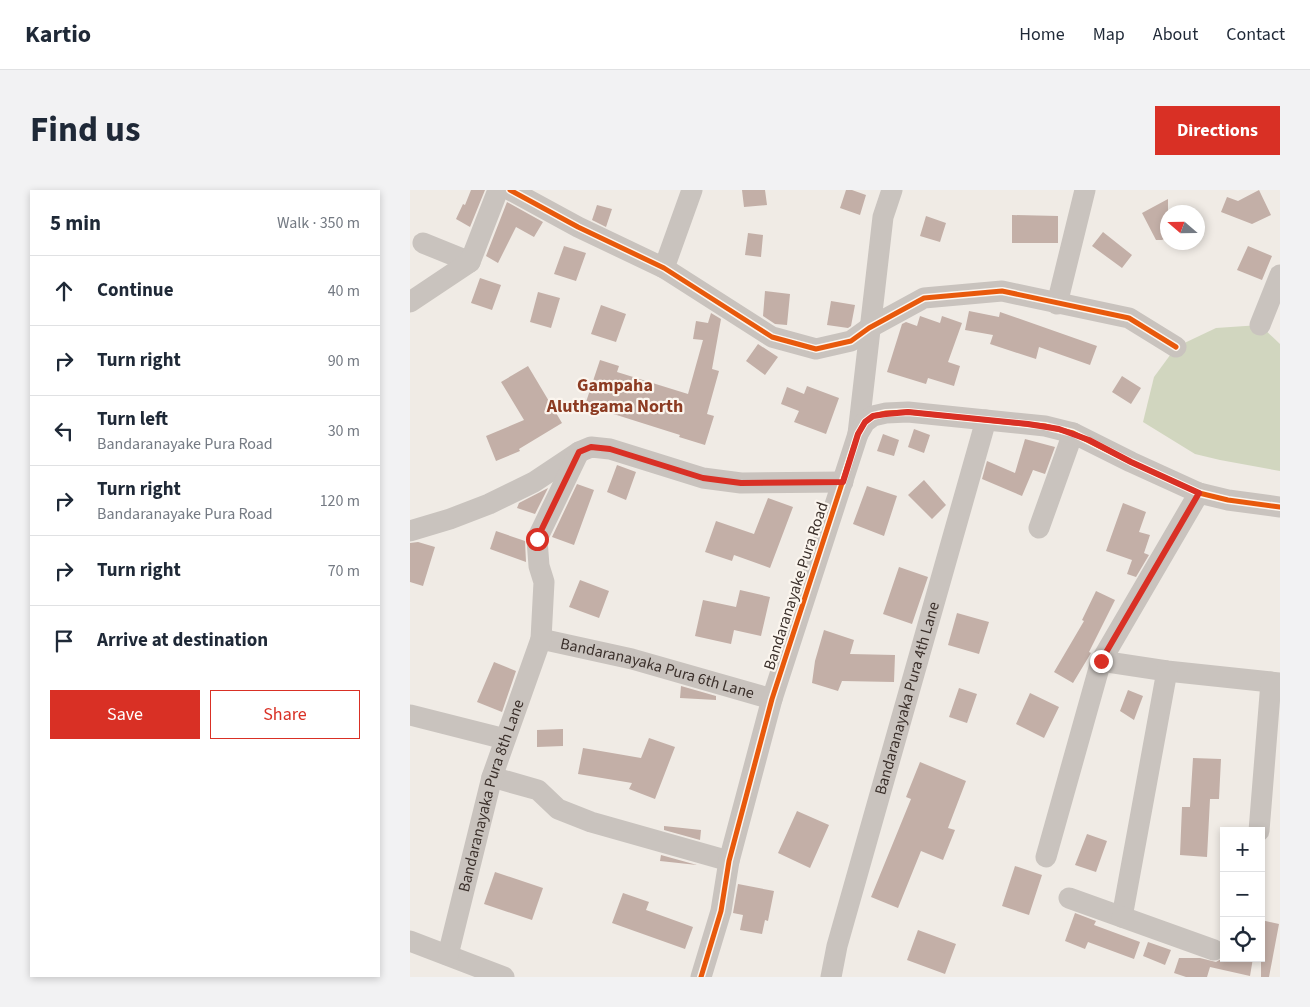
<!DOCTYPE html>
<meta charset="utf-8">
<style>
:root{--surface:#fff;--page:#f2f2f3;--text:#1f2937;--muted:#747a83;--line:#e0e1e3;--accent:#d93025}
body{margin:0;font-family:"Source Sans 3",sans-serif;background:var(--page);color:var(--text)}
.controls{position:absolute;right:15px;bottom:15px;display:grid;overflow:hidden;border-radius:0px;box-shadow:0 2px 8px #0003}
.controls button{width:45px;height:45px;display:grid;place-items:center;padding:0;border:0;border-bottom:1px solid var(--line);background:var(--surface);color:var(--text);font:25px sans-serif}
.compass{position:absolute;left:750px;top:15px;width:45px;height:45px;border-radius:50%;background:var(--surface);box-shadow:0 2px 8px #0003;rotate:290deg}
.stop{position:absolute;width:15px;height:15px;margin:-11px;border:4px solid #d93025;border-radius:50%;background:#fff}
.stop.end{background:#d93025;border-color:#fff;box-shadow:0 1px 5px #0008}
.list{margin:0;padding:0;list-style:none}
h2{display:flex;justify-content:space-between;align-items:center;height:65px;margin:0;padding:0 20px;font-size:21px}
h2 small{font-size:16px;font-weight:400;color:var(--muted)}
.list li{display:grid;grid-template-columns:32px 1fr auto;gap:15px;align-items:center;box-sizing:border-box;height:70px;padding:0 20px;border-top:1px solid var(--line)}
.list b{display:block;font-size:19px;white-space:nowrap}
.list p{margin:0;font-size:16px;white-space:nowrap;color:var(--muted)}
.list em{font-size:16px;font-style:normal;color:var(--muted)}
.actions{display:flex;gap:10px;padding:15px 20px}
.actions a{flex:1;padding:11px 0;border:1px solid var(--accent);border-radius:0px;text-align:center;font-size:18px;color:var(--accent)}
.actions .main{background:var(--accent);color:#fff}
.icon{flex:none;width:28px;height:28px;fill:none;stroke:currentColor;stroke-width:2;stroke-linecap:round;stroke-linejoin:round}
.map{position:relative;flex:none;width:870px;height:787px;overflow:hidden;border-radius:0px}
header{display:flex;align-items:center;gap:30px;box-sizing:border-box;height:70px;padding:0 25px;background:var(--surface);border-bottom:1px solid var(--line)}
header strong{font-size:24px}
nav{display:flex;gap:28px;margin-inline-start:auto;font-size:18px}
.intro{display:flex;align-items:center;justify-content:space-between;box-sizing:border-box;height:120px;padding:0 30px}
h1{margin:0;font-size:35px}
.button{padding:12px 22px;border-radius:0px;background:var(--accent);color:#fff;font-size:18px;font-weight:700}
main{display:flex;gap:30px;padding:0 30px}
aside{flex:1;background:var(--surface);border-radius:0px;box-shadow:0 2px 8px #0003}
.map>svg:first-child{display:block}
.green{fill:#d1d6bf}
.building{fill:#c3afa7}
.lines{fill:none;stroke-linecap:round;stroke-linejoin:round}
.minor{stroke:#c9c3be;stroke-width:21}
.cycleway-casing{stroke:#fbf5ee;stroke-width:8}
.cycleway{stroke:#e8590c;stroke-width:5}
.route{stroke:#d93025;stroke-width:6}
.labels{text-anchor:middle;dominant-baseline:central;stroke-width:4.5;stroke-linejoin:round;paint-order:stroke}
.street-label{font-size:16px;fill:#3b302b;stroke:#fbf5ee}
.neighbourhood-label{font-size:18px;font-weight:bold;fill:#8c3b22;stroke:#fbf5ee}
</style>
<header>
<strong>Kartio</strong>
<nav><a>Home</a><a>Map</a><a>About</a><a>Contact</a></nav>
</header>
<div class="intro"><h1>Find us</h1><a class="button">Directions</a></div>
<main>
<aside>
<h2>5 min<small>Walk · 350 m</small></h2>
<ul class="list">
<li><svg class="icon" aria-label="ahead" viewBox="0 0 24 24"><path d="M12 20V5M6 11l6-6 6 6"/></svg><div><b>Continue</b></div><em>40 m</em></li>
<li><svg class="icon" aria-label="right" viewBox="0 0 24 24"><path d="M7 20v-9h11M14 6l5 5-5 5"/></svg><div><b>Turn right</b></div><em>90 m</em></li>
<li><svg class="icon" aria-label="left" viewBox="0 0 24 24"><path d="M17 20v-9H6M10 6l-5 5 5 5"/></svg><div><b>Turn left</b><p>Bandaranayake Pura Road</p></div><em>30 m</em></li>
<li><svg class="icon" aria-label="right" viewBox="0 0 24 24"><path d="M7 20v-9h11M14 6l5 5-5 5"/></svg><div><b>Turn right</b><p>Bandaranayake Pura Road</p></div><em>120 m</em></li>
<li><svg class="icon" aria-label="right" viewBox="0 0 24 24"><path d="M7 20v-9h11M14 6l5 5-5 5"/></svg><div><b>Turn right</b></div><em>70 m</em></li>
<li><svg class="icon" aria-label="arrive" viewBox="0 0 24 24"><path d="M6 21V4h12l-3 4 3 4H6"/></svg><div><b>Arrive at destination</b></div></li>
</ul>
<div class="actions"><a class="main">Save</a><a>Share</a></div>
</aside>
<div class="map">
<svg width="870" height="787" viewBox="0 0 870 787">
<rect width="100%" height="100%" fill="#f0ebe5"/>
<path class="green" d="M850,135L870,154V281L810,270L785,264L733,232L744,187L766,157L806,138Z"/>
<path class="building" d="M61,0H75L60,37L46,29L53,14L55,15Z
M332,0H355L357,15L334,17Z
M436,0H442L456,5L450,25L430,18Z
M849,0L861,25L842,34L811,22L817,7L828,11Z
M758,9V47L752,50H746L732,23Z
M97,12L133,32L124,47L106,37L88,73L76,66Z
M187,15L202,19L196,37L182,30Z
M602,25L648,26V53H602Z
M516,26L536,33L530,52L510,46Z
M693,42L722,65L712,78L682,56Z
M338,43L353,45L351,67L335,65Z
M154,56L176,63L166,91L144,84Z
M838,56L862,66L852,90L827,80Z
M70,88L91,95L82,120L61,113Z
M355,101L380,104L377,135L365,134L353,126Z
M128,102L150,108L141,138L120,132Z
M421,111L445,115L441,136L438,138L417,135Z
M191,115L216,124L206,152L181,144Z
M559,121L589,127L590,122L687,156L680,175L629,157L626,169L580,154L583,145L555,140Z
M301,123L311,129L302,179L309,181L297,224L304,226L295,255L269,247L270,245L175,215L190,170L209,176L207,182L278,204L293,150L283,149L286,131L298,133Z
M510,126L530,133L532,126L552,133L538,172L550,176L544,196L518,188L516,194L477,182L492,134L496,132L507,136Z
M348,154L368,167L355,185L336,171Z
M118,176L152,233L109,259L110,261L86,271L76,246L114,230L91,192Z
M712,186L731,198L721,214L702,202Z
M397,196L429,208L416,244L384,232L389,221L371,214L377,197L394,204Z
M504,239L520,245L514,263L498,257Z
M473,244L489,250L484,266L467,261Z
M615,249L645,257L635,284L623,280L612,306L572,289L577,271L605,283Z
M207,275L226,282L216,310L197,302Z
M514,290L536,315L522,329L498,305Z
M167,294L184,300L164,355L142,347Z
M457,296L487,306L474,346L443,334Z
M138,298L125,324L107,318L109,313Z
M358,308L383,317L360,378L324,365L322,371L295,362L306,331L344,344Z
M713,313L736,322L729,342L740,345L734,363L739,365L726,387L717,384L722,370L696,361Z
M86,341L115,351L116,372L80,359Z
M8,352L25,357L13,396L0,392V353Z
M489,377L518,387L502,434L473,424Z
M170,390L199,401L189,428L159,417Z
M330,400L360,407L351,446L324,440L321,454L285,446L293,410L326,417Z
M686,401L705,410L679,462L681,463L663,493L644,482L674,431L672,430Z
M547,423L579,432L569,464L538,455Z
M414,440L444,450L440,464L485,465L484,492L432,491L428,501L402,493L405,471Z
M84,472L106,481L92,522L67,512Z
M271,496L306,506V510L270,508Z
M549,498L567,504L557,533L539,527Z
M718,500L733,506L724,530L710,521Z
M620,503L649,517L634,548L606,534Z
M153,539V556L127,557V540Z
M239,548L265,557L245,609L219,599L222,593L168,584L173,558L231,568Z
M783,568L811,569L809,609H800L797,667L770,665L772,617H780Z
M510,572L556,591L538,638L545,640L533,670L511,661L488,718L461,707L501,609L496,607Z
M387,621L419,635L400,678L368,663Z
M254,636L291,640L290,650L254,640Z
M677,644L697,651L686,682L665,675Z
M251,665L287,675L250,671Z
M605,676L632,685L619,725L592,716Z
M85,682L133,698L122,730L74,714Z
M328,694L364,701L358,731L355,730L352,744L330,740L333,725L323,723Z
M213,703L239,712L236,720L283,737L275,759L202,733Z
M665,723L686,731L684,735L730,752L724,769L678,752L675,759L655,751Z
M851,730L869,734L859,787H851Z
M508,740L546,754L535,784L497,770Z
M738,752L761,760L755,775L733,766Z
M769,768H790L806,772L813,768H843L840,786L800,777L797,787H776L764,783Z"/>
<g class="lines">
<g class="minor">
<path d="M100,0L168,37L254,78L362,147L406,159L441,151L459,138L514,108L592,101L719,128L766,157"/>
<path d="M13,53L60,72"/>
<path d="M254,78L282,0"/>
<path d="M0,112L60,72L88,0"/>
<path d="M647,114L675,0"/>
<path d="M850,135L870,85"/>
<path d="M448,244L473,27L482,0"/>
<path d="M629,338L663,243"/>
<path d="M0,341L40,329L79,314L124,292L169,262L181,257L200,259L293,288L331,293L433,292"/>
<path id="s1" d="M131,449L222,469L362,509"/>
<path d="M691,471L757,481L870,493"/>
<path d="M0,525L95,549"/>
<path d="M82,587L128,600L148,619L181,632L319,671"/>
<path d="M849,641L861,492"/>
<path d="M636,667L691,471L789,303"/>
<path d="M659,708L712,727L757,481"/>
<path d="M712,727L804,760"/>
<path d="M0,751L94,787"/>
<path id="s2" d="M38,765L82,587L131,449L134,392L129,376L127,349L169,262"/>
<path d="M291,787L311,721L319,671L362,509L448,244L455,232L463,226L476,223L498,222L635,236L663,243L721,272L789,303L818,310L870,317"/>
<path id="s3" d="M421,787L427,756L576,230"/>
</g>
<g class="cycleway-casing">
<path id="cycleway" d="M100,0L168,37L254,78L362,147L406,159L441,151L459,138L514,108L592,101L719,128L766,157
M291,787L311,721L319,671L362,509L448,244L455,232L463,226L476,223L498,222L635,236L663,243L721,272L789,303L818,310L870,317"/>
</g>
<use href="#cycleway" class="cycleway"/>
</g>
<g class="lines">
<path class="route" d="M127,349L169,262L181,257L200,259L293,288L331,293L433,292L448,244L455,232L463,226L476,224L498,222L618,234L649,239L679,250L721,272L789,303L691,471"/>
</g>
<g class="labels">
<g class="street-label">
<text transform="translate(386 396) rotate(-72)">Bandaranayake Pura Road</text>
<text stroke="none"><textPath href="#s1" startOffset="120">Bandaranayaka Pura 6th Lane</textPath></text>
<text stroke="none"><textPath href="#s3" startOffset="289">Bandaranayaka Pura 4th Lane</textPath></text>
<text stroke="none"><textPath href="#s2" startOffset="165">Bandaranayaka Pura 8th Lane</textPath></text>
</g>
<g class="neighbourhood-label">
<text x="205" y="195">Gampaha<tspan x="205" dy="21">Aluthgama North</tspan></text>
</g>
</g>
</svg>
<div class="controls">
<button>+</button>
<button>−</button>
<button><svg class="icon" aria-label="locate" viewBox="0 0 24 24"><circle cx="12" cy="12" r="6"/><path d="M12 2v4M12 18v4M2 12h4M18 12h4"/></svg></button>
</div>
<svg class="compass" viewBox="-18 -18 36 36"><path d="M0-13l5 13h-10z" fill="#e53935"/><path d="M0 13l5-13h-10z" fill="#747a83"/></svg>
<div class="stop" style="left:127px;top:349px"></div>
<div class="stop end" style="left:691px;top:471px"></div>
</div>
</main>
